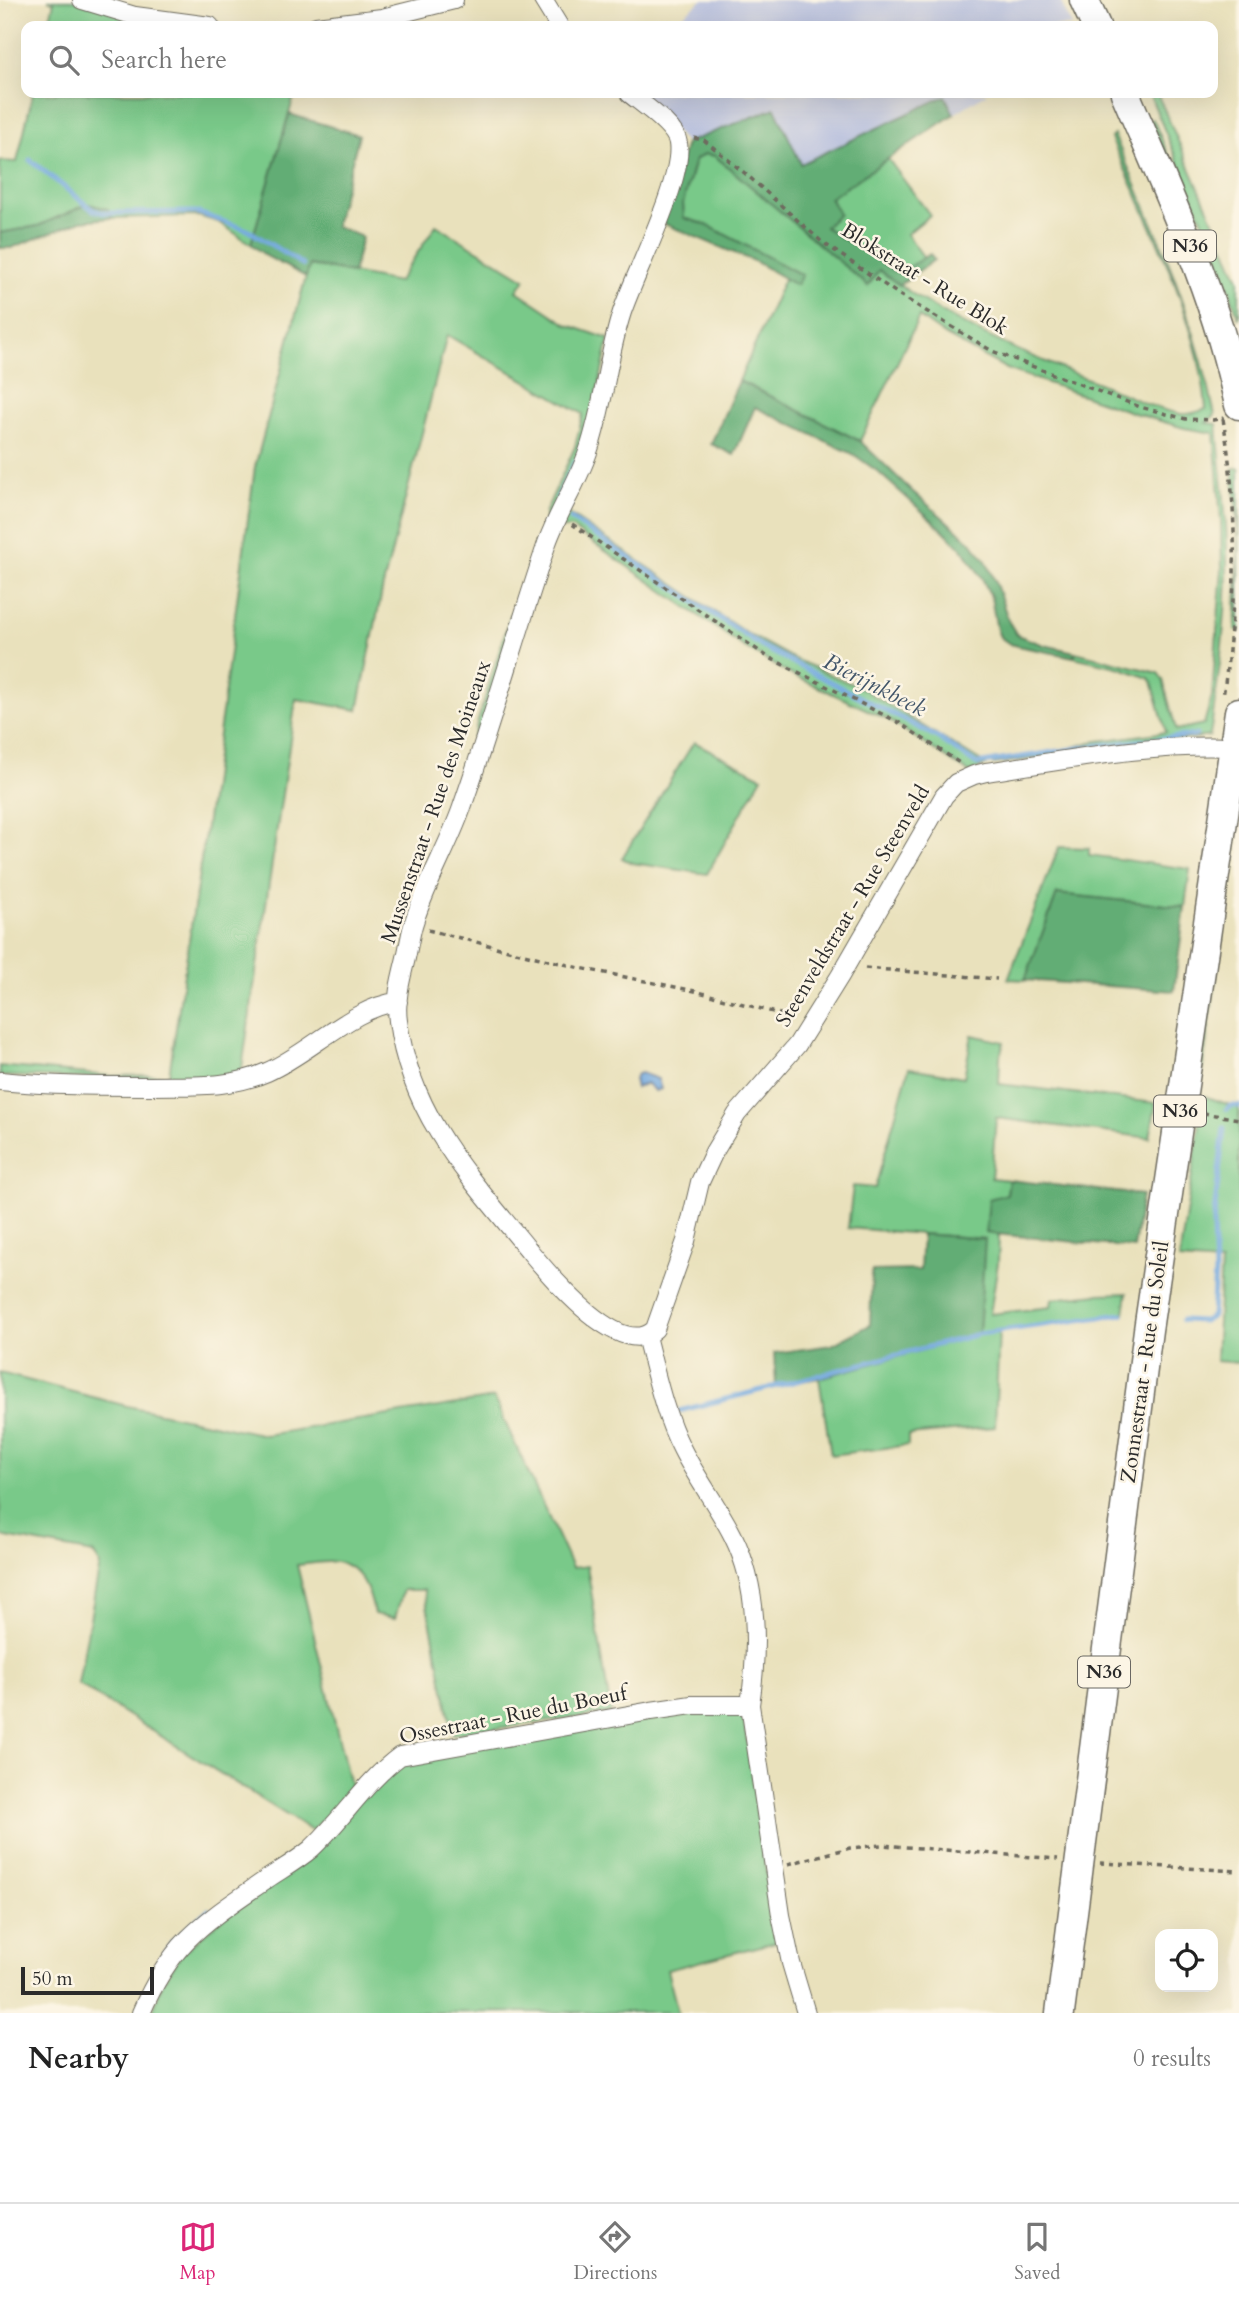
<!DOCTYPE html>
<style>
:root{--surface:#fff;--page:#f2f2f2;--text:#222;--muted:#767676;--line:#e0e0e0;--accent:#db2777}
body{margin:0;font-family:Cardo,serif;background:var(--page);color:var(--text)}
.controls{position:absolute;right:21px;bottom:21px;display:grid;overflow:hidden;border-radius:14px;box-shadow:0 7px 28px #0002}
.controls button{width:63px;height:63px;display:grid;place-items:center;padding:0;border:0;border-bottom:2px solid var(--line);background:var(--surface);color:var(--text);font:35px sans-serif}
.scale{position:absolute;left:21px;bottom:18px;width:133px;box-sizing:border-box;padding-left:7px;border:4px solid #2b2b2b;border-top:0;font-size:19px;line-height:24px;white-space:nowrap;color:#2b2b2b;-webkit-text-stroke:5px #fcf5e5;paint-order:stroke}
.list{margin:0;padding:0;list-style:none}
h2{display:flex;justify-content:space-between;align-items:center;height:91px;margin:0;padding:0 28px;font-size:30px}
h2 small{font-size:23px;font-weight:400;color:var(--muted)}
.icon{flex:none;width:38px;height:38px;fill:none;stroke:currentColor;stroke-width:2;stroke-linecap:round;stroke-linejoin:round}
.map{position:relative;flex:none;width:1239px;height:2013px;overflow:hidden}
.search{position:absolute;background:var(--surface);box-shadow:0 7px 28px #0002;left:21px;right:21px;top:21px;height:77px;display:flex;align-items:center;gap:18px;box-sizing:border-box;padding:0 24px;border-radius:14px;color:var(--muted);font-size:26px}
.sheet{height:189px;background:var(--surface)}
nav{display:flex;justify-content:space-around;align-items:center;box-sizing:border-box;height:98px;border-top:2px solid var(--line);background:var(--surface);font-size:19px;color:var(--muted)}
nav a{display:grid;justify-items:center;gap:4px}
nav .on{color:var(--accent)}
.map>svg:first-child{display:block}
.industrial{fill:#bcc3de}
.green{fill:#79c989;stroke:#527a5a;stroke-width:2}
.forest{fill:#62ad75;stroke:#466c50;stroke-width:2}
.water{fill:#70a7df;stroke:#4e6985;stroke-width:2}
.lines{fill:none;stroke-linecap:round;stroke-linejoin:round}
.stream{stroke:#70a7df;stroke-width:5}
.minor-casing{stroke:#6e6b5e;stroke-width:20}
.primary-casing{stroke:#6e6b5e;stroke-width:31}
.path{stroke:#6e6b5e;stroke-width:3.5;stroke-dasharray:5 5;stroke-linecap:butt}
.minor{stroke:#fff;stroke-width:18}
.primary{stroke:#fff;stroke-width:28}
.labels{text-anchor:middle;dominant-baseline:central;stroke-width:5;stroke-linejoin:round;paint-order:stroke}
.shield{fill:#fcf5e5;stroke:#6a6863;stroke-width:2}
.shield-label{font-size:19px;font-weight:bold;fill:#2b2b2b}
.street-label{font-size:21px;fill:#2b2b2b;stroke:#fcf5e5}
.water-label{font-size:23px;font-style:italic;fill:#43566a;stroke:#fcf5e5}
</style>
<div class="map">
<svg width="1239" height="2013" viewBox="0 0 1239 2013">
<rect width="100%" height="100%" fill="#fcf5e5"/>
<filter id="ink" filterUnits="userSpaceOnUse"><feTurbulence type="fractalNoise" baseFrequency=".0143" numOctaves="2"/><feDisplacementMap in="SourceGraphic" scale="14" xChannelSelector="R" yChannelSelector="G"/><feConvolveMatrix kernelMatrix="1 2 1 2 8 2 1 2 1" color-interpolation-filters="sRGB"/></filter>
<filter id="wash" filterUnits="userSpaceOnUse"><feTurbulence type="fractalNoise" baseFrequency=".00686" numOctaves="4" result="noise"/><feDisplacementMap in="SourceGraphic" scale="28" xChannelSelector="R" yChannelSelector="G"/><feGaussianBlur stdDeviation="1.57" result="paint"/><feColorMatrix in="noise" values="0 0 0 0 0 0 0 0 0 0 0 0 0 0 0 0 0 1.4 0 .05"/><feComposite in="paint" operator="in"/></filter>
<g filter="url(#wash)">
<rect width="100%" height="100%" fill="#e9e1bc"/>
<path class="industrial" d="M702,0H1060L1072,26H670Z
M639,93H987L954,114L945,97L801,164L686,143Z"/>
<path class="green" d="M48,0H75L180,26H48L54,2Z
M33,93H295L251,244L218,222L198,216L112,218L108,209L88,204L38,226L0,233V161L17,162Z
M1149,93H1157L1239,279V319L1221,265Z
M1153,119L1218,270L1212,272L1148,121Z
M1114,135C1139,193 1166,250 1186,310C1198,345 1207,379 1215,415L1206,423L1217,424C1221,473 1228,521 1227,570C1226,625 1218,681 1210,736L993,764L994,760L1065,750L1091,742L1166,732L1152,681L1149,678L1121,668L1074,657L1075,652L1158,673L1163,680L1176,730L1204,724L1212,696L1222,569L1221,520L1214,433L1184,428L1137,414L1007,369L946,336L919,317L860,441L739,381L784,279L796,284L707,225L684,218L683,203L695,160L705,154L715,156L868,286L879,269C944,322 1024,354 1101,384C1126,395 1153,409 1181,414C1190,415 1197,412 1206,409C1200,321 1147,219 1111,138Z
M888,159L930,215L907,234L924,258L899,273L824,226L839,214L830,198Z
M436,225L525,279L517,291L568,325L609,339L587,441L545,536V513L575,447L583,414L447,335L383,586L358,710L296,699L242,1068L243,1078L216,1081L0,1076V1066L111,1076L169,1075L212,786L255,467L309,265L398,282Z
M1233,468H1239V630H1235L1239,544Z
M566,512L746,633L790,657L861,688L986,765L970,773L887,719L788,673L741,645L572,528H558Z
M511,613L518,614L480,738L473,737Z
M694,742L762,777L707,874L632,863L622,858Z
M1059,847L1089,848V855L1190,869L1185,907L1057,894L1025,980L1008,979Z
M1226,869H1232L1199,1093L1194,1092Z
M972,1035L1004,1042L1000,1056L999,1084L1156,1103L1150,1138L996,1118L991,1178L1009,1180L1007,1194L986,1233L999,1235L998,1263L990,1314L1051,1307L1052,1299L1098,1294L1127,1293L1124,1313L999,1330L995,1427L908,1435V1445L831,1455L819,1378L941,1344L985,1239L848,1228L853,1186L875,1188L909,1068L964,1077Z
M1204,1096L1239,1108V1363L1216,1361L1221,1263L1179,1260Z
M0,1373L127,1406L265,1435L494,1398L572,1568L587,1566L611,1713L453,1734L424,1590H403L395,1618L374,1614C371,1595 361,1565 337,1562C325,1561 310,1564 297,1565L351,1789L312,1831L78,1684L100,1564L93,1553L0,1536Z
M737,1710L744,1720L760,1836L779,1941L667,1970L678,2012L152,2013L163,1982L182,1953L251,1894L374,1781L415,1757L616,1720Z"/>
<path class="forest" d="M945,96L954,114L830,198L839,214L825,227L898,273L930,254L934,260L899,285L879,270L868,286L715,156L705,154L695,160L683,203L684,218L707,225L802,275L796,285L756,262L662,223L686,143L775,108L801,164Z
M289,114L359,135L335,226L362,237L353,273L310,265L306,277L266,256L251,244Z
M88,204L108,209L112,218L81,221L11,248H0V233L38,226Z
M739,381L860,441L912,491L970,541L986,561L995,581L1009,622L1017,635L1044,645L1075,652L1074,657L1022,647L1010,644L1000,637L997,630L991,597L982,578L964,551L943,530L877,471L853,454L755,407L734,455L711,444Z
M1057,894L1185,907L1174,991L1025,980Z
M1009,1180L1142,1195L1134,1248L986,1233L989,1199L1007,1194Z
M922,1234L985,1239L979,1335L819,1378L776,1385L774,1353L832,1345L870,1325L872,1271L920,1270Z"/>
<path class="water" d="M641,1073L658,1079L661,1089L655,1091L646,1083L636,1088L634,1079L637,1074Z"/>
<g class="lines">
<path class="stream" d="M30,160L93,210L104,213L196,212L248,230L303,265
M558,497L575,462
M571,519L761,646L937,737L976,764L1086,747L1196,735
M1227,1109L1230,1106H1239
M1182,1320L1203,1321L1210,1318L1212,1315L1215,1272L1213,1224L1224,1128
M679,1411L979,1334L1122,1314
M156,1966L173,1941L208,1910"/>
</g>
</g>
<g filter="url(#ink)">
<g class="lines">
<g class="minor-casing">
<path id="minor" d="M82,0L135,16L210,26
M543,0L559,26
M316,26L382,18L454,0
M629,93C642,104 676,126 678,143C684,179 635,273 622,312C607,358 604,406 588,452C577,484 558,512 547,543C517,632 492,722 461,810C447,849 422,891 412,929C410,939 408,948 406,958C401,978 395,1000 398,1021C411,1119 473,1181 532,1254C552,1278 622,1362 655,1329L686,1241L700,1182L714,1152L737,1114L797,1045L840,976L944,796L956,783L974,775L986,772C1068,760 1151,743 1234,747
M0,1081C51,1086 100,1086 150,1086C191,1085 229,1089 267,1072C309,1054 354,1006 398,1002
M646,1336C656,1374 664,1414 682,1449C697,1479 718,1506 733,1536C759,1588 758,1649 750,1705L781,1915L791,1963L806,2013
M141,2013C172,1940 205,1922 267,1879C282,1869 298,1860 311,1849C343,1819 365,1782 400,1756L651,1711L692,1705H750"/>
</g>
<g class="primary-casing">
<path id="primary" d="M1084,0L1096,26
M1125,93C1169,196 1216,295 1239,405
M1060,2013L1148,1330L1239,712"/>
</g>
<path class="path" d="M694,138L704,140L747,175L822,242L898,294L992,351L1140,407L1186,419L1213,420L1224,418
M1223,419C1239,512 1237,604 1223,697
M572,524L768,657L898,722L961,764
M428,930L580,968L695,991L795,1018
M865,968L997,979
M1203,1113L1239,1119
M1100,1863L1239,1871
M788,1864L850,1848L882,1845L1058,1859"/>
<use href="#minor" class="minor"/>
<use href="#primary" class="primary"/>
</g>
</g>
<g class="labels">
<g class="shield">
<rect x="1164" y="230.5" width="52" height="31" rx="5"/>
<rect x="1154" y="1095.5" width="52" height="31" rx="5"/>
<rect x="1078" y="1656.5" width="52" height="31" rx="5"/>
</g>
<g class="shield-label">
<text x="1190" y="246">N36</text>
<text x="1180" y="1111">N36</text>
<text x="1104" y="1672">N36</text>
</g>
<g class="street-label">
<text transform="translate(925 279) rotate(32)">Blokstraat - Rue Blok</text>
<text transform="translate(436 802) rotate(-71)">Mussenstraat - Rue des Moineaux</text>
<text transform="translate(853 906) rotate(-59)">Steenveldstraat - Rue Steenveld</text>
<text transform="translate(1145 1362) rotate(-82)">Zonnestraat - Rue du Soleil</text>
<text transform="translate(513 1715) rotate(-11)">Ossestraat - Rue du Boeuf</text>
</g>
<g class="water-label">
<text transform="translate(875 685) rotate(27)">Bierijnkbeek</text>
</g>
</g>
</svg>
<div class="controls">
<button><svg class="icon" aria-label="locate" viewBox="0 0 24 24"><circle cx="12" cy="12" r="6"/><path d="M12 2v4M12 18v4M2 12h4M18 12h4"/></svg></button>
</div>
<div class="scale">50 m</div>
<div class="search"><svg class="icon" aria-label="search" viewBox="0 0 24 24"><circle cx="10" cy="10" r="6"/><path d="M15 15l6 6"/></svg>Search here</div>
</div>
<section class="sheet">
<h2>Nearby<small>0 results</small></h2>
<ul class="list">
</ul>
</section>
<nav>
<a class="on"><svg class="icon" aria-label="map" viewBox="0 0 24 24"><path d="M3 6l6-2 6 2 6-2v14l-6 2-6-2-6 2zM9 4v14M15 6v14"/></svg>Map</a>
<a><svg class="icon" aria-label="directions" viewBox="0 0 24 24"><path d="M12 3l9 9-9 9-9-9zM9 14v-3h6M13 9l2 2-2 2"/></svg>Directions</a>
<a><svg class="icon" aria-label="saved" viewBox="0 0 24 24"><path d="M7 4h10v16l-5-4-5 4z"/></svg>Saved</a>
</nav>
